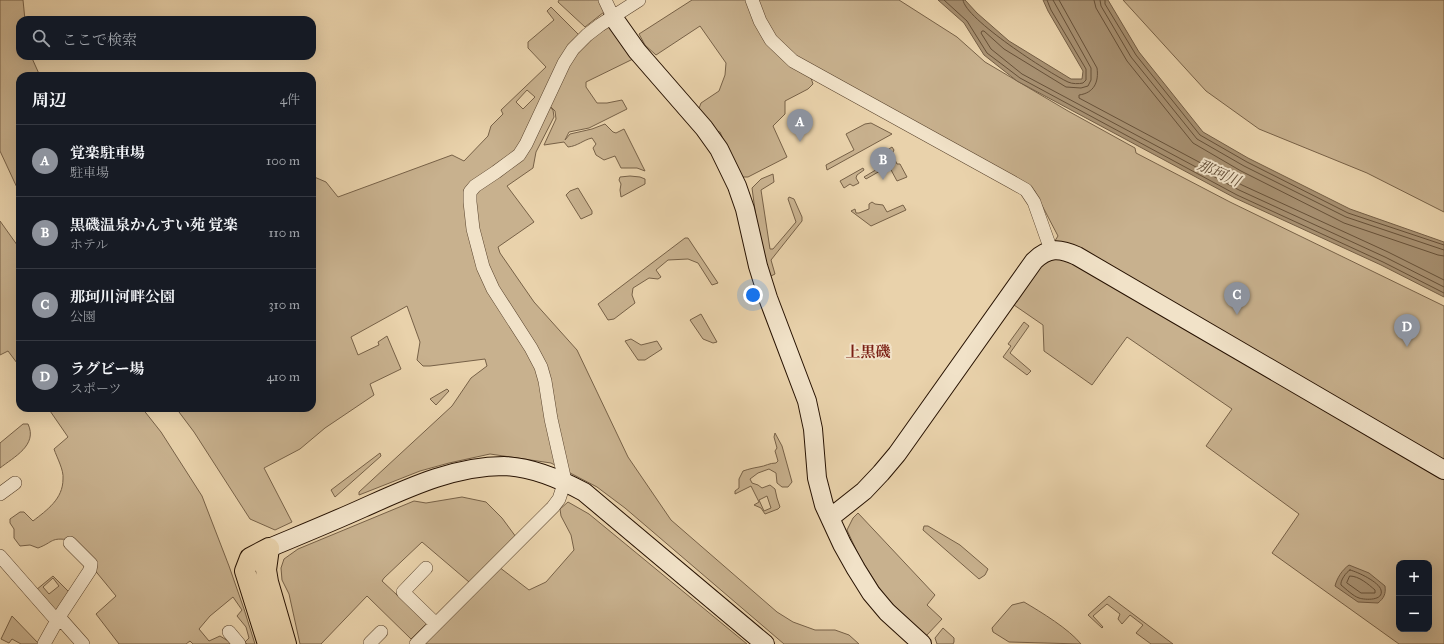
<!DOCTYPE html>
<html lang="ja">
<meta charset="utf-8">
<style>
:root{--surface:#171b24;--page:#242831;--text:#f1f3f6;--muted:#9ea1a6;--line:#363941;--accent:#8c9099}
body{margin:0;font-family:"IM FELL Great Primer","Noto Serif JP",serif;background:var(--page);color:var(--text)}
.controls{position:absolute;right:12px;bottom:12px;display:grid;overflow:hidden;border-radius:8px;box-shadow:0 4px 16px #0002}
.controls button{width:36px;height:36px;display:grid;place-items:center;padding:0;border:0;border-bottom:1px solid var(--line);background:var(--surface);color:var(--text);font:20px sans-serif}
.you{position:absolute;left:753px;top:295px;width:14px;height:14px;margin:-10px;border:3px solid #fff;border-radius:50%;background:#1a73e8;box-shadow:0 0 0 6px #1a73e833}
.badge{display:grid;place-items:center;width:26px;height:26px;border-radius:50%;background:var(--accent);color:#fff;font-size:13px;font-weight:700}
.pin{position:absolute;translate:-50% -33px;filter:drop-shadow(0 1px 2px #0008)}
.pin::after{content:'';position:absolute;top:21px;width:14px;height:12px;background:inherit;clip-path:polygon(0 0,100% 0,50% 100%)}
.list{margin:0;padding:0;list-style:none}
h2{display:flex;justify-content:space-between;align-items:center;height:52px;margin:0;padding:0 16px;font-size:17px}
h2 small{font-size:13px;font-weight:400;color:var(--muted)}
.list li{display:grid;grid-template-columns:26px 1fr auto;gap:12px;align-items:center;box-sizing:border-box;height:72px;padding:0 16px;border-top:1px solid var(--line)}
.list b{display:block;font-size:15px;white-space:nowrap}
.list p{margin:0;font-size:13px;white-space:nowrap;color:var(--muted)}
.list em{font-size:13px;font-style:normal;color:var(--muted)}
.icon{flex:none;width:22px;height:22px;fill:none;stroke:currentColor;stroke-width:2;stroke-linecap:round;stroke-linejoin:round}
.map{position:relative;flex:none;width:1444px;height:644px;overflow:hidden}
.search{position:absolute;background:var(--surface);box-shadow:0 4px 16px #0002;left:16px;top:16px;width:300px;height:44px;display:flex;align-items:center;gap:10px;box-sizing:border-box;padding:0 14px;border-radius:12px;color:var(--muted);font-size:15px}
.panel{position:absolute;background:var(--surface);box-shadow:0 4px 16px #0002;left:16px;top:72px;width:300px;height:340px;border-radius:12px}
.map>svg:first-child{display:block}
.green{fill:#c8b18e;stroke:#776147;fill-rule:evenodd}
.water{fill:#a79071;stroke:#735d44}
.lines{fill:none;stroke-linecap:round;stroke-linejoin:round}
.shore{stroke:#665038;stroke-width:1}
.street-casing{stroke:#57412b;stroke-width:14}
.secondary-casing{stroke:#261100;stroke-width:20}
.primary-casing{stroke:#261100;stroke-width:22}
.street{stroke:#f1e2c8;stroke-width:13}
.secondary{stroke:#f1e2c8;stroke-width:18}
.primary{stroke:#e9d2ab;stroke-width:20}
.labels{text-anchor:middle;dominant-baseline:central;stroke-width:4;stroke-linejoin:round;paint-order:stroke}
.water-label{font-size:15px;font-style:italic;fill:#604a33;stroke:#f1e2c8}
.neighbourhood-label{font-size:15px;font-weight:bold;fill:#7a1f14;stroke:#f1e2c8}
</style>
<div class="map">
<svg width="1444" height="644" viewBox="0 0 1444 644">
<rect width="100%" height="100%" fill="#e9d2ab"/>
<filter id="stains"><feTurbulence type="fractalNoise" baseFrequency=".005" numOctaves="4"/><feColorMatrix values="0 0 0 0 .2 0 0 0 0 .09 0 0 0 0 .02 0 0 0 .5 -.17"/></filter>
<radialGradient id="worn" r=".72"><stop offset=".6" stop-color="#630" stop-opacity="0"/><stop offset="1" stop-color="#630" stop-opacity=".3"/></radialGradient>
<path class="green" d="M0,0H23L25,20H20V56H31L40,76H20V194L0,151Z
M559,0H602L604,12L585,27L558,2Z
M692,0H747L756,22L770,48L788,63L811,78L813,84L808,89L785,101V114L773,126L787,157L748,177H742L737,170L720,132L715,131L698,111L701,103L719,91L725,75L726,63L700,26L656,55L645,45L639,34Z
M757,0H899L957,37L985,62L1068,111L1135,148L1136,153L1230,202L1444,306V644H1399L1272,553L1299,514L1206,446L1232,409L1127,337L1092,385L1044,351L1043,325L1014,305L1058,236L1034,190L801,61L775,39ZM1399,563H1429V629H1399Z
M1123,0H1444V212L1367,173L1259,129L1206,91Z
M551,7L579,35L542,100L553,110L554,117L536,152L533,168L507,186L534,222L498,247L500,253L534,302L577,350L628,457L671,520L777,612L793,622L815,630H835L849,635L859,644H784L625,508L597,487L551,463L490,454L449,463L420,471L359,495V492L452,406L471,378L487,366L485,359L430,366H423L417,360L420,342L407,306L351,337L358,355L379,345L378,342L387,336L401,369L370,384L374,395L325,428L300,449L264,468L292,522L275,530L250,519L194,432L176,408H312V176L326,182L338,197L452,155L464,161L488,136L491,126L503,114L501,110L546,67L528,48V42L554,20L547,11ZM527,90L535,97L523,109L516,102Z
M609,23L633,59L586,82V87L597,103H607L622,100L627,109L589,128L569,132L565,140L570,134L592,129L605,124L613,132L616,133L624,129L645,171L637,168H621L615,156L604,160L596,155L593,148L596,144L592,138C583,140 578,146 568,147L564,142L544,145L556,119L555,111L549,105L574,56Z
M871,123L892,134L827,170L826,165L854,150L846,134L865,124Z
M892,147L894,150L892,154L897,164H900L907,177L897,181L890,168L887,167L866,179L864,177L884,165L885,162L881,154Z
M863,168L864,170L857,175L856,178L859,183L853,186L850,184L844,188L840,181Z
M773,174L774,182L761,190L770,249H773L796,222L788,199L789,197L794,199L802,217V221L771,260L775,274L771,276L767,274L757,225L752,188L761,179Z
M630,176L640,177L645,179V184L621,197L620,190L621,184L619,180L620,177Z
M578,188L592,211V214L581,219L566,195L570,191Z
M872,202L875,204L883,205L887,212L903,205L906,210L871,226L851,211L855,209L856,213H859L869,209V204Z
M0,221L20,249V367L8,351L0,355Z
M685,238H688L718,283L712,285L698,263L688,259L668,260L656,270L661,277L658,279L649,278L633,288L632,295L635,303L614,319L608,320L598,304Z
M701,314L717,342L713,343L703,339L690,320Z
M1024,322L1029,326L1010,353L1031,371L1027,375L1003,357L1011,346L1008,344Z
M631,339L641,345L657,341L662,349L645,360H638L625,341Z
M447,389L449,391L436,405L430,399Z
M48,408H142L161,432L202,496L229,566L244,609L255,644H247L245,642L249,638L246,627L237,616L242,610L233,597L210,616L199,629L209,641L220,636L233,644H193L190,641L186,644H119L96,614L116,596L70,540C50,537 54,542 38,548L30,545L20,546L14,538V529L10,523V519L20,512H24L33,521C47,510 63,499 63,479C64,470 57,458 54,449L68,437Z
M23,424H28C38,445 14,457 0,468V443Z
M775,433L782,446L792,482L788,487H782L777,483L776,473L769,469L758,473L750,479L752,483L758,485L762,488L770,485L775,489L777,498L780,507L778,509L765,514L761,508L754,505L759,502L751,486L735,494V491L739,488V479L743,471C749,469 753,468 759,467C766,466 769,463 776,463L778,461L775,451L777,448L774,437ZM767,496L771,508L764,511L759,500Z
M380,453L381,456L335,497L331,490Z
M462,497L486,502L502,518L516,537L469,582L422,542L384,578L382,581L427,623L411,639L367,596L321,644H300L289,594L282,580L281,568L284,559L298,549L414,501L426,503Z
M568,502L589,514L747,644H420L499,567L529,590L546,582L574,550L571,535L561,516L560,509Z
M858,513L935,595L927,605L942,619L926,636L885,597L859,556L847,530L853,518Z
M924,526H928L960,545L988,569L985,575L979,579L923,530Z
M53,576L70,593L55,612L36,590ZM53,578L59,586L49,594L43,587Z
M1109,596L1173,644H1151L1136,633L1143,625L1130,615L1122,624L1118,619L1120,614L1107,604L1093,616L1103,627L1102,628L1088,615Z
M1024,602C1041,612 1069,629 1081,644L1009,642L993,632L992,628L1012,605Z
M12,616L39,644H21L12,639L9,643L1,639Z
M943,628L954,638V642L953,644H937L935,638Z"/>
<path class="water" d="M938,0H965L977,13L1009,41L1071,79H1082L1083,71L1048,11L1043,0H1108L1139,52L1203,132L1248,158L1350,209L1444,242V297L1381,265L1235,198L1017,81L984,55L964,23Z
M1349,565L1369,573L1385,586C1386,594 1384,598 1378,603L1358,602L1335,586C1337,578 1342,570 1349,565Z"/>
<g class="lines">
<path class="shore" d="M944,0L967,21L987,53L1020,78L1237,195L1383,262L1444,293
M963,0C965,19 1049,73 1068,82C1072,84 1079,84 1083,83L1086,80V69L1051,10L1047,0
M1053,0L1091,68V80L1088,86L1081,88L1066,87L1004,49L984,31H982L981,33L991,49L1022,74L1239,190L1385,257L1444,287
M1059,0L1097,68C1099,82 1094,93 1079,95V98L1242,185L1388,252L1444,280
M1094,0L1096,8L1127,61L1193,143L1241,171L1344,223L1438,255L1444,256
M1100,0L1101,6L1131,57L1197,139L1244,166L1346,217L1444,250
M1105,0V4L1136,55L1200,135L1247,162L1348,213L1444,245
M1350,570C1358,572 1379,582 1381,590C1384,601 1365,600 1359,598C1353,596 1346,589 1341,585C1340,581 1346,572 1350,570Z
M1350,576C1359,576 1368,584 1375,590V593H1361L1347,583Z"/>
<g class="street-casing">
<path id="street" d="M605,0L613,17
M752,0L760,21L771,40L793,61L1012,182L1026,190L1034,202L1051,250
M0,494L15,483
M0,556L57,621
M426,568L403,592L436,624
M59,617L83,644
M229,632L239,644
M370,643L381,632
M44,644L59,617L90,570L91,564L70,543
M416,644L553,507L559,499L565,481L551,419L545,381L541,367L531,348L493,289L483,267L473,229L470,202V192L475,186L496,172L519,155L526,144L564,63L573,49L587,35L600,25L639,0"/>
</g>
<g class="secondary-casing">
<path id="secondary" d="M613,17L637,51L704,128L719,149L737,186L745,209L758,266L768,298L807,401L813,429L817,478L824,505L842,544L856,569L871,593L887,612L922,644
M830,518L864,491L881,473L897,454L1034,261C1048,247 1060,248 1077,256L1444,470
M269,548C300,535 332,522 363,508C408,488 454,466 504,466C533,467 560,479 584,492L765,644"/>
</g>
<g class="primary-casing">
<path id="primary" d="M269,548L266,570L268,582L286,644
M268,644L245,571L250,558L269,548"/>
</g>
<use href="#street" class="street"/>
<use href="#secondary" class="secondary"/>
<use href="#primary" class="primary"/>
</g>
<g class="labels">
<g class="water-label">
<text transform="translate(1219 173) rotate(24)">那珂川</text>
</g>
<g class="neighbourhood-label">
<text x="868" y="352">上黒磯</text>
</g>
</g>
<rect width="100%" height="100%" filter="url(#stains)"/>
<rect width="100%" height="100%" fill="url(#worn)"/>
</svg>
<div class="controls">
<button>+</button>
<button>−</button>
</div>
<div class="you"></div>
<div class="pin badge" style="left:800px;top:142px">A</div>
<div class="pin badge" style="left:883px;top:180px">B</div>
<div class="pin badge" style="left:1237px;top:315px">C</div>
<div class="pin badge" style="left:1407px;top:347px">D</div>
<div class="search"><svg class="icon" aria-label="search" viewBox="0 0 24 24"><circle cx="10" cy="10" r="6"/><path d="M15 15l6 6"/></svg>ここで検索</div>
<section class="panel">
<h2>周辺<small>4件</small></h2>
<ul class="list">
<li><span class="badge">A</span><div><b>覚楽駐車場</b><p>駐車場</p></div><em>100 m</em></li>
<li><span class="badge">B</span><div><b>黒磯温泉かんすい苑 覚楽</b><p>ホテル</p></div><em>110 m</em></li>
<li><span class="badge">C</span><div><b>那珂川河畔公園</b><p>公園</p></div><em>310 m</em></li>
<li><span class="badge">D</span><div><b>ラグビー場</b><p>スポーツ</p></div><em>410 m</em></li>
</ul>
</section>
</div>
